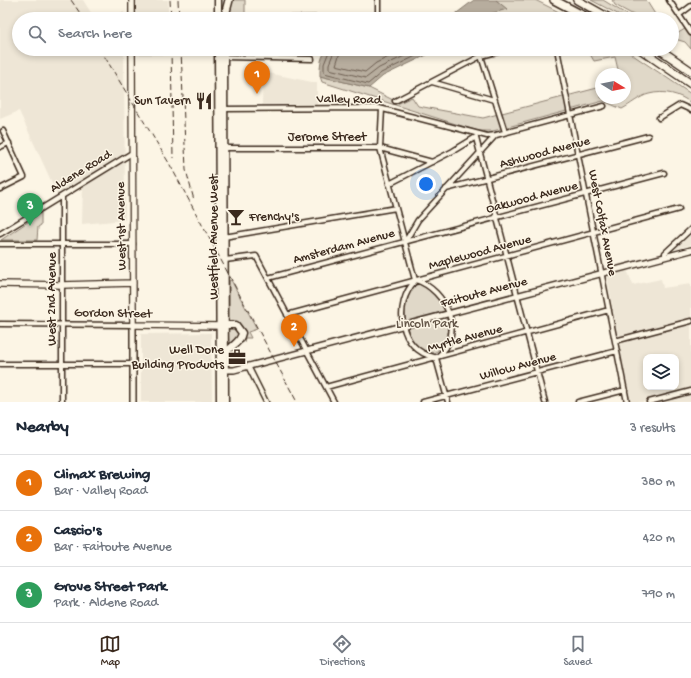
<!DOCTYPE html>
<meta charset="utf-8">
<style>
:root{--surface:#fff;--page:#f6f6f7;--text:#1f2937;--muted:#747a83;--line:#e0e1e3;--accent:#3b2a1e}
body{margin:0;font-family:"Gochi Hand",sans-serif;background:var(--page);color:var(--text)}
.controls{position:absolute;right:12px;bottom:12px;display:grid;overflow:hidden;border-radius:8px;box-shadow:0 2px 6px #0003}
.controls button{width:36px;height:36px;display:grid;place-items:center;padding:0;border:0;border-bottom:1px solid var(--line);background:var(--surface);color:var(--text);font:20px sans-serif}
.compass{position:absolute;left:595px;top:68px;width:36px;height:36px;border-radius:50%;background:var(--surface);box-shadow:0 2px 6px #0003;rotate:100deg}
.you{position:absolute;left:426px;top:184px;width:14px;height:14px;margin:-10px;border:3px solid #fff;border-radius:50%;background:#1a73e8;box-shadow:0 0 0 6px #1a73e833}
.badge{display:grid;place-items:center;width:26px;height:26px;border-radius:50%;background:var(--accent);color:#fff;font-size:13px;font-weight:700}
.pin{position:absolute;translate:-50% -33px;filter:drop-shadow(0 1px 2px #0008)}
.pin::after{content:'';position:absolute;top:21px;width:14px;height:12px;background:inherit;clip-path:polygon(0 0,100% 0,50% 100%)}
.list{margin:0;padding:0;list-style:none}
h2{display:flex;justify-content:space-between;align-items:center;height:52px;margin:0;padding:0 16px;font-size:17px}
h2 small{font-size:13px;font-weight:400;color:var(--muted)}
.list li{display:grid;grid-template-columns:26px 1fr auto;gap:12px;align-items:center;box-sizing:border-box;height:56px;padding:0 16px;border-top:1px solid var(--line)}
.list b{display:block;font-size:15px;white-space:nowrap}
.list p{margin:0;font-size:13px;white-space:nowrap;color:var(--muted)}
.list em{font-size:13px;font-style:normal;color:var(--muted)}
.icon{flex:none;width:22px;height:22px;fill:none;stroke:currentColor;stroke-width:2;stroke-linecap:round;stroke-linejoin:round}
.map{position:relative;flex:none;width:691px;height:402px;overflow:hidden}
.search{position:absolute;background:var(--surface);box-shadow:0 2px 6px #0003;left:12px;right:12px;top:12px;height:44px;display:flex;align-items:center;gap:10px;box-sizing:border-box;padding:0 14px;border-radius:22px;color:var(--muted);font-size:15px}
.sheet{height:220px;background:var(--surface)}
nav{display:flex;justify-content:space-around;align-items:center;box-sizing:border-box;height:56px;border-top:1px solid var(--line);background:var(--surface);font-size:11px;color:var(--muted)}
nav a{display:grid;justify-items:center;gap:2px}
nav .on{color:var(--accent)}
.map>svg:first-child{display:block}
.built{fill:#eee6d6;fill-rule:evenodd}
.green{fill:#e0d8c8;stroke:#8e8173}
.water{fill:#b7ad9e;stroke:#85796b}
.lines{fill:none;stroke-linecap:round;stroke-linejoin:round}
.shore{stroke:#6d5e51;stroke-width:1}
.minor-casing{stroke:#3b2a1e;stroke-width:7}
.tertiary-casing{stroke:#3b2a1e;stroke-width:8}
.secondary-casing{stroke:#3b2a1e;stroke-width:8}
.primary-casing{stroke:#3b2a1e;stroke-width:9}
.motorway-casing{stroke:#3b2a1e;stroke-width:10}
.minor{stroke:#fcf5e5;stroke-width:4}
.tertiary{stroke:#fcf5e5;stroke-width:5}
.secondary{stroke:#fcf5e5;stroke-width:5.5}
.primary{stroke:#fcf5e5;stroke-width:6}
.motorway{stroke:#fcf5e5;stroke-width:7}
.rail{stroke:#3b2a1e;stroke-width:1;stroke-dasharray:6 3;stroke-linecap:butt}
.labels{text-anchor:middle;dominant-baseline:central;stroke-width:3;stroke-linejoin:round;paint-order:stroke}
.street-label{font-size:13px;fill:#3b2a1e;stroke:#fcf5e5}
.poi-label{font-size:13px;fill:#3b2a1e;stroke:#fcf5e5;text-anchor:end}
.park-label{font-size:13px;fill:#645648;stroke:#fcf5e5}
</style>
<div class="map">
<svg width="691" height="402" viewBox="0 0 691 402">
<rect width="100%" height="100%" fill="#fcf5e5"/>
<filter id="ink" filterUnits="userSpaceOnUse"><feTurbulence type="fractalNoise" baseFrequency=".025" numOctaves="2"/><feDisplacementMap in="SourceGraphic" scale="8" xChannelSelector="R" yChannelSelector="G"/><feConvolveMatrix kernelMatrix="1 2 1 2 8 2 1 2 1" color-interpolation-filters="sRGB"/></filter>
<g filter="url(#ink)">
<path class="built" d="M0,0H83L95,19H19V49H124L125,220L82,224L83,184L59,198L19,111L0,119Z
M134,0H168V19H134Z
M124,12V19H103Z
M134,49H168V55H134Z
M263,72L317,83V105H262Z
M691,234V245L672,250Z
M627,270L633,285L661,279L663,288L691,284V402H629L607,276ZM646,357H676V387H646Z
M211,333L212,402H141V334Z"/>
<path class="green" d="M232,0H245V17L229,16L228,7Z
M496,0H535L573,19H497L495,12L506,9Z
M591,0H603L634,19H627Z
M612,0H646L658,19H641L615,5Z
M688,27L691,31V49L685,42L672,38V33L675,35Z
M587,49H624L691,94V103C680,94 664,90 649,94C640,96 630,105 622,109L603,101L493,131H478L322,82L320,76L369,88L399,103L412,97L418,106L483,118L601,87V98H625V74H619L615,57L594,61Z
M41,213V225L38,227L37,240H1Z
M231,280L257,329L248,332L251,338H245L244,342L240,344L243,339V330L237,323L229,322V281Z
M419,284C439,287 450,316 447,334C442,358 423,359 412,339C404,324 398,291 419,284Z
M228,327H234L239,334L236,341L229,345Z"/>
<path class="water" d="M474,0H496L507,9L473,19H449Z
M327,49H439L383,76L369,88L320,76C320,65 320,58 327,49Z"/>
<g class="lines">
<path class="shore" d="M330,49L324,64V73L368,84L381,73L430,49
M335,49L329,64V69L366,78L379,68L419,49
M341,49L336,65L365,72L376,63L405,49"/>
<g class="minor-casing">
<path id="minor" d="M669,0L691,33
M679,15L691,6
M378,18V0
M222,19L439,17
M557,49L627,402
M481,56L505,132
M223,57L312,59
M432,82L494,100
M395,101L481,56L509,49
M223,109L379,108L487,136L496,135L604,106
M382,109L380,148L415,280
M659,118L680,105L691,110
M476,138L545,402
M0,147L9,143
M224,148H380L432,162
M389,184L453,151L476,137
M0,189L24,177L3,131
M446,189L648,136
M0,234L132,153
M224,237L396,208
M405,242L418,220L496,135
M0,244H133
M665,255V253L691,229
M225,260L256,256L334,402
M268,278L664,173
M416,280C446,290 467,334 437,357
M415,281C393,304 399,350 434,357
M287,315L679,209
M0,324L133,325
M615,341L691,321
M436,358L448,402
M0,364H133
M248,366L266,402
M326,387L609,310
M62,402V196
M423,402L617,351
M578,402L625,390
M649,402L691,391"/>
</g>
<g class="tertiary-casing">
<path id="tertiary" d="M133,325V402
M223,370H234L691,250"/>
</g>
<g class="secondary-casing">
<path id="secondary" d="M132,19V0
M132,49L133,325L223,326
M0,284L62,285L133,283"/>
</g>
<g class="primary-casing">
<path id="primary" d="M218,0V19
M218,49L220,402
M224,49L225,402
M225,325H236L242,333C240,344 230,345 226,354"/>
</g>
<g class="motorway-casing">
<path id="motorway" d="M554,0L590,19
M577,0L611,19
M224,19L229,0
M640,49L691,84
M659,49L691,71"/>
</g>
<use href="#minor" class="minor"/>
<use href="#tertiary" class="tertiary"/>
<use href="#secondary" class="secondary"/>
<use href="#primary" class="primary"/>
<use href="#motorway" class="motorway"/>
<path class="rail" d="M71,0L84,19
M170,0L171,19
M178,0L179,19
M100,49L169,163L297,402
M171,49L173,158
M181,49L186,170L194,200"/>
</g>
</g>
<defs>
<g id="restaurant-bare" transform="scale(1.38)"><path d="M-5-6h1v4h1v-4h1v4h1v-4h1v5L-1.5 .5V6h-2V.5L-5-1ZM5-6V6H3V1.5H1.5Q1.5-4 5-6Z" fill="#3b2a1e" stroke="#fcf5e5" stroke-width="2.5" paint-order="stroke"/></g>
<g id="bar-bare" transform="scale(1.38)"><path d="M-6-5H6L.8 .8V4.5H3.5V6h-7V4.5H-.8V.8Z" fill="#3b2a1e" stroke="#fcf5e5" stroke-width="2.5" paint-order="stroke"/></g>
<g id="office-bare" transform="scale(1.38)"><path d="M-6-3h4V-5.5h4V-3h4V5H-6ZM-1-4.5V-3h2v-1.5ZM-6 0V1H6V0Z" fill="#3b2a1e" stroke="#fcf5e5" stroke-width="2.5" paint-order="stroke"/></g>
</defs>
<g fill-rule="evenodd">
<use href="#restaurant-bare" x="204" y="101"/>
<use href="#bar-bare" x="236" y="217"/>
<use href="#office-bare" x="237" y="357"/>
</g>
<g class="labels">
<g class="street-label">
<text transform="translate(349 100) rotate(1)">Valley Road</text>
<text x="327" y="137">Jerome Street</text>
<text transform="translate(545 153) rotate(-15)">Ashwood Avenue</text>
<text transform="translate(81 172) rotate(-32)">Aldene Road</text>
<text transform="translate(532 198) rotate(-15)">Oakwood Avenue</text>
<text transform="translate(602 223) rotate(79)">West Colfax Avenue</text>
<text transform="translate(122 226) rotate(-91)">West 1st Avenue</text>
<text transform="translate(214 237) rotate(-90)">Westfield Avenue West</text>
<text transform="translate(344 247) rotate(-15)">Amsterdam Avenue</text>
<text transform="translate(480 253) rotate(-15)">Maplewood Avenue</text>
<text transform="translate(484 293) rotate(-15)">Faitoute Avenue</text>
<text transform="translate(52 299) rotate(-90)">West 2nd Avenue</text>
<text transform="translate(113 314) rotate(1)">Gordon Street</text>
<text transform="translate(465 339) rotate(-15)">Myrtle Avenue</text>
<text transform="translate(518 367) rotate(-15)">Willow Avenue</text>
</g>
<g class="poi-label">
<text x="191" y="101">Sun Tavern</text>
<text x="249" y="217" text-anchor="start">Frenchy's</text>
<text x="224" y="350">Well Done<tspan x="224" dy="15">Building Products</tspan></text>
</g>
<g class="park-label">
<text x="427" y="324">Lincoln Park</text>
</g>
</g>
</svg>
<div class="controls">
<button><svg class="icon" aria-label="layers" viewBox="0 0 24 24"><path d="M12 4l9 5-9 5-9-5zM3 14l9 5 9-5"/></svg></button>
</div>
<svg class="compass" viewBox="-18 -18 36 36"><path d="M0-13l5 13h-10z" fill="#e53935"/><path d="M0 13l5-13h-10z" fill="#747a83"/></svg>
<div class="you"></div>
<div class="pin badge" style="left:257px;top:94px;background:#e8710a">1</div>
<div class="pin badge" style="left:294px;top:347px;background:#e8710a">2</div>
<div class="pin badge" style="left:30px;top:226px;background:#2e9e5b">3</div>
<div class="search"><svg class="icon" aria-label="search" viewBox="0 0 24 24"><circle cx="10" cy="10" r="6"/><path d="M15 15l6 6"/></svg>Search here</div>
</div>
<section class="sheet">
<h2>Nearby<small>3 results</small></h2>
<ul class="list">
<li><span class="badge" style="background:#e8710a">1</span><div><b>Climax Brewing</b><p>Bar · Valley Road</p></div><em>380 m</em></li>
<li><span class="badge" style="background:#e8710a">2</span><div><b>Cascio's</b><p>Bar · Faitoute Avenue</p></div><em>420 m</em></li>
<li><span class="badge" style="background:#2e9e5b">3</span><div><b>Grove Street Park</b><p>Park · Aldene Road</p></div><em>790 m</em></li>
</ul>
</section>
<nav>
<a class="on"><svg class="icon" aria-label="map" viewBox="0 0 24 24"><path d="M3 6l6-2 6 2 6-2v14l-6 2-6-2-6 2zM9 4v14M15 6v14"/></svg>Map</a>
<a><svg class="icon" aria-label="directions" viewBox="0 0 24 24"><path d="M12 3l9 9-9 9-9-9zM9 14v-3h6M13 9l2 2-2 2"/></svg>Directions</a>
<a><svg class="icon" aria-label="saved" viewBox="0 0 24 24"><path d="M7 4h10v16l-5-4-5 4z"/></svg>Saved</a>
</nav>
